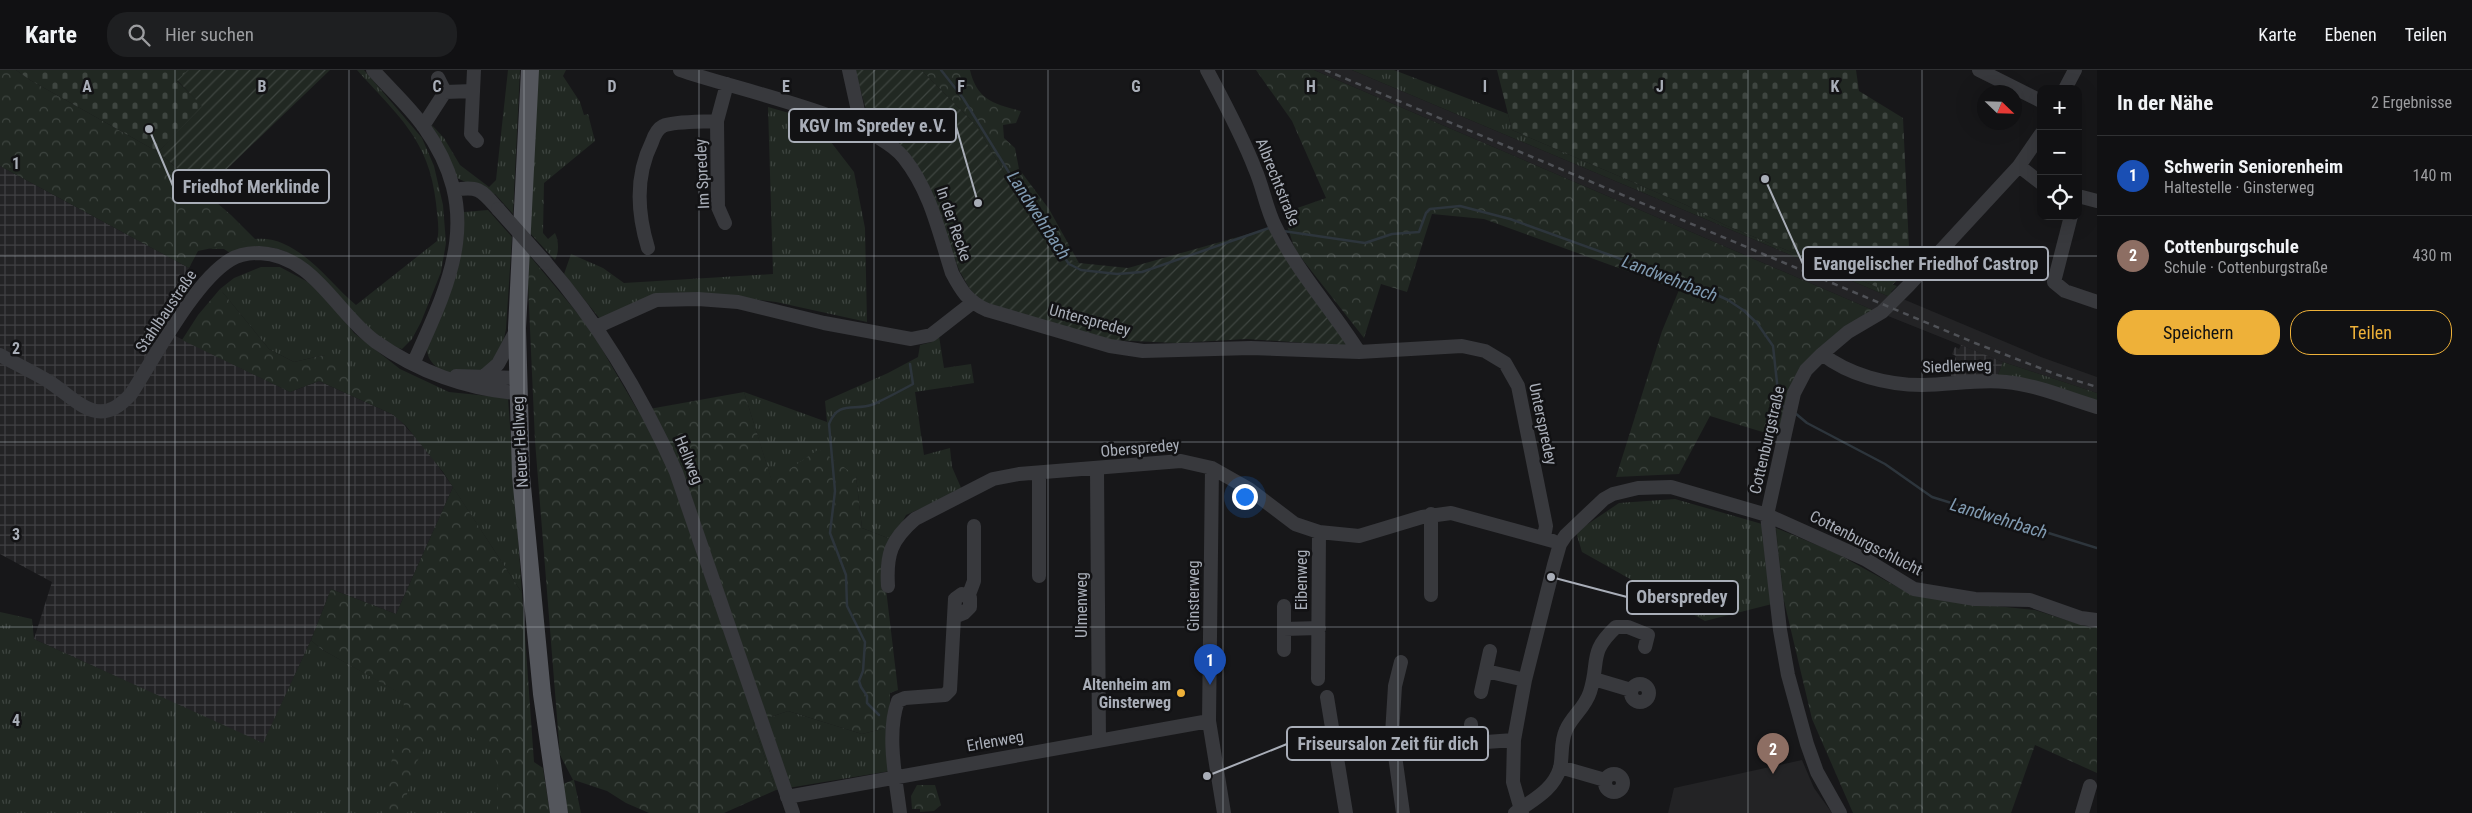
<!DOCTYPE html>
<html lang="de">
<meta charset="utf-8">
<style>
:root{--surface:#111113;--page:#1e1f21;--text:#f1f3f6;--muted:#9c9da0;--line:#303133;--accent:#eeb139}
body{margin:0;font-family:"Roboto Condensed",sans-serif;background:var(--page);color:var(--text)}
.controls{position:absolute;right:15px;top:15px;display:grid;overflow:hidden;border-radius:10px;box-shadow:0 5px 20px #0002}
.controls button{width:45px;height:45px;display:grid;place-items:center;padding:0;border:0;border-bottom:1px solid var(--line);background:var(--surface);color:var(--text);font:25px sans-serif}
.compass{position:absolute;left:1977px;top:15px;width:45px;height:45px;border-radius:50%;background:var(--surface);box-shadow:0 5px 20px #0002;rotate:113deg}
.you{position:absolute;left:1244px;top:426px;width:18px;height:18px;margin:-12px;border:4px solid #fff;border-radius:50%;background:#1a73e8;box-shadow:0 0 0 8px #1a73e833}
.badge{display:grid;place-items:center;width:32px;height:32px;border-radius:50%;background:var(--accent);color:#fff;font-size:16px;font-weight:700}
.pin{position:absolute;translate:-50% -41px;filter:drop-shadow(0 1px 2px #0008)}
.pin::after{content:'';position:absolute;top:26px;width:18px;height:15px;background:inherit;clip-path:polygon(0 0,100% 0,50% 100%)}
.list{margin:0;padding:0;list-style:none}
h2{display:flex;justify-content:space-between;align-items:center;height:65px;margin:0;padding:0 20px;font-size:21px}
h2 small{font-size:16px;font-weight:400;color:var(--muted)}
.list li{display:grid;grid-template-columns:32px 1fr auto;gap:15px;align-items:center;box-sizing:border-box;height:80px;padding:0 20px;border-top:1px solid var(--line)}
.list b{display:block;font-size:19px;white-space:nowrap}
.list p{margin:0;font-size:16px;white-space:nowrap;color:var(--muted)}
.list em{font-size:16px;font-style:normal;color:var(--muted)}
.actions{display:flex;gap:10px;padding:15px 20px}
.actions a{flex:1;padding:11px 0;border:1px solid var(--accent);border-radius:20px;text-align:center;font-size:18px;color:var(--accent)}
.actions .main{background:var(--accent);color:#111}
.icon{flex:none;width:28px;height:28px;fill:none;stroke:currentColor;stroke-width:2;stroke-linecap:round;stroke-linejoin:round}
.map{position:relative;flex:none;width:2097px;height:743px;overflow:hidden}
header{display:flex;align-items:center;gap:30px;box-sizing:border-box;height:70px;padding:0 25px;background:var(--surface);border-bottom:1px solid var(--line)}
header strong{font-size:24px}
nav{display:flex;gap:28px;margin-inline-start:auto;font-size:18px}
.search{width:350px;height:45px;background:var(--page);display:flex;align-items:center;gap:12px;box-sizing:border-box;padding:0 18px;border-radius:20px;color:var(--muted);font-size:19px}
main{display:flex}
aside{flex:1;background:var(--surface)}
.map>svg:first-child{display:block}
.built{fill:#232325}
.industrial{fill:url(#industrial-grid)}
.grass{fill:url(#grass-tufts)}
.forest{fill:url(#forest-crowns)}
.cemetery{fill:url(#cemetery-stones)}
.garden{fill:url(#garden-furrows)}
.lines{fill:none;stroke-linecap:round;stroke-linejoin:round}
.stream{stroke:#2d353c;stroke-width:2.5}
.minor{stroke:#38393d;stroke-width:14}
.major{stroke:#54565c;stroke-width:18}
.rail{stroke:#4f5156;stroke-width:2.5;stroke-dasharray:6 5;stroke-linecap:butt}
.minor-bridge{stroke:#38393d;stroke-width:14}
.grid{fill:none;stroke:#a9aeb8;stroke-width:1;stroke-opacity:0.55}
.poi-dot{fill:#eeb139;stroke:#121214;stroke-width:2}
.labels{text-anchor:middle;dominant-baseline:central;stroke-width:5;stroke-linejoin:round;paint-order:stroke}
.street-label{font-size:16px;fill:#a9aeb8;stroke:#121214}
.poi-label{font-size:16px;font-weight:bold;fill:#a9aeb8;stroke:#121214;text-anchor:end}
.water-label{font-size:18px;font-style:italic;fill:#819bb2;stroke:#121214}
.grid-label{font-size:16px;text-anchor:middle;font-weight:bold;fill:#a9aeb8;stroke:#121214;stroke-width:5;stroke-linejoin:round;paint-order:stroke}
.leader{fill:none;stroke:#a9aeb8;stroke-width:2}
.callout-dot{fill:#a9aeb8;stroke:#121214;stroke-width:2}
.callout{fill:#121214;stroke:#a9aeb8;stroke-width:2}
.callout-label{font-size:18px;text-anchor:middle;font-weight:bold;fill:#a9aeb8}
</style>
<header>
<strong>Karte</strong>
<div class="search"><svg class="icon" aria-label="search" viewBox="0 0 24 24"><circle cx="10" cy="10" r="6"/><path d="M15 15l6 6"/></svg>Hier suchen</div>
<nav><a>Karte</a><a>Ebenen</a><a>Teilen</a></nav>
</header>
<main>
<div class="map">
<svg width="2097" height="743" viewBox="0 0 2097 743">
<defs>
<pattern id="industrial-grid" width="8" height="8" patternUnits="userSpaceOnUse" patternTransform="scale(1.25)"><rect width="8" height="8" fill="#232325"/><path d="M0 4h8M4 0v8" fill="none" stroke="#404043"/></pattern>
<pattern id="grass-tufts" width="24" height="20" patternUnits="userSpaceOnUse" patternTransform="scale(1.25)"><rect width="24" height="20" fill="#212822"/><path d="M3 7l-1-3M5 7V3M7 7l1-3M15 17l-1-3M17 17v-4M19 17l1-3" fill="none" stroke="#3e4540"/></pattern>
<pattern id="forest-crowns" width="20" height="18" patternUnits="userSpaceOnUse" patternTransform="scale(1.25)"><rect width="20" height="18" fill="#212822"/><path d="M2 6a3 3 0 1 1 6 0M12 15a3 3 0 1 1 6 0" fill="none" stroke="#3e4540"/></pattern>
<pattern id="cemetery-stones" width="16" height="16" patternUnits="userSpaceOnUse" patternTransform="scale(1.25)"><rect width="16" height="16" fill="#212822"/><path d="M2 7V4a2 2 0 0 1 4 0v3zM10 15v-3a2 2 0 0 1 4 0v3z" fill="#3e4540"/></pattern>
<pattern id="garden-furrows" width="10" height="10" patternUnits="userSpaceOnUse" patternTransform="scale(1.25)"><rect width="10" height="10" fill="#212822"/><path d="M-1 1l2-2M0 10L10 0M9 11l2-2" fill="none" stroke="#3e4540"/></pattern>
</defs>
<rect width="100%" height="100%" fill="#171719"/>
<path class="built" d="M1314,0H1352L1890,227L1875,241Z
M1903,229L2041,287L2097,307V323L2003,292L1888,246Z
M1802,690L1814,718L1832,743H1668L1674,718Z"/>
<path class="industrial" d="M0,96L189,198L161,259L290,322L319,311L396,346L426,379L453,417L396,544L331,519L311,570L263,674L34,569L52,512L0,484Z
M1961,275L2003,292L1997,307L1951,309V300L1956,286L1952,284L1955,277L1959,279Z"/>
<path class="grass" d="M357,0H364L422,68L434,96L443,135L446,173L441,202L421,252L412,269L402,279C386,276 375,265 364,254C340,228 303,176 264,177C253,178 241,181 230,183L224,179H209C224,175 239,170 255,169C297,164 328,212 356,235L437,171C440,159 437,145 436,133C429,69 397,45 357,0Z
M508,0H520L513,144L495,124L493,125L457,108L431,54L444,68L460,95L489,117L496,110Z
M538,0H566L563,6L580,32L584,45L588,44L595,71L544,113L543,163L548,169L555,163C559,171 559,183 555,190L529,162Z
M1352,0H1394L1508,44L1512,60L1686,135L1725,155L1877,217V209L1897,216L1891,222L1893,224L1890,227Z
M768,37L814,50L854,102L865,158L867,252L776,232L725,226L650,228L600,249L564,204L571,184L603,198L624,213L773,204Z
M488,140L512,167L506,259L502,278L490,297C482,300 474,303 467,304C449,307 426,297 427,277C447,233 466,191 464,142Z
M261,197H280L308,212L331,234L354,263L400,299L449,322L508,328L522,523L443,402L406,356L324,285L294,292L269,279L220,219L234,208Z
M939,266L944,298L971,294L974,313L915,322L924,385L950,378L952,397L962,420L906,445L893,470L862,458L856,406L772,412L744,322L827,352L825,331L888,303L918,287L920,275L932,272Z
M2003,292L2097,323V333L1997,307Z
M1675,429L1776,458L1784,531L1705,551L1582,482L1576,462L1619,433Z
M0,542L32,549L34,569L263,673L311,570L321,579L534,697L544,743H0Z
M788,641L862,664L890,657V701L776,720L753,653Z"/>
<path class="forest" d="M0,0H16L30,10L158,82L231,145L255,169L198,181L189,198L0,96Z
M921,0H970C977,30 994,34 1021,41L1016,53L1003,55L1004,68L1015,78L1019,99L1049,139L1079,193L1071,190L1053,173L1029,145L976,55Z
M1256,0H1314L1875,241L1822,276L1779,367L1710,346L1679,404L1616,407L1662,261L1679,220L1484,149L1432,144L1407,222L1381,214L1364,268L1295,180L1283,143L1326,128L1292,51Z
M529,185L589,257L638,341L744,322L772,411L819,379L856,406L862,458L893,470L886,519L898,620L890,623V657L862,664L788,641L753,653L776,720L724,743H649L626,733L607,721L574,710L581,743H568L563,714L573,710L560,685L535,371L528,214Z
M220,219L269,279L294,292L324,285L338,290L396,346L319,311L290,322L182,270L198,245Z
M453,417L522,523L534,692L543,698L550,743H497C497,730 500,699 495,688C485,664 456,663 434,665L416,693L403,738L393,743H384L392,688L404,638L403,625L321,579L311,570L331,519L396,544Z
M1776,458L1836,483L1910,524L1949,531L2035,540L2091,558L2097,557V703L2035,675L2011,743H1853L1812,649L1784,531Z
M917,715H935L941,735L934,741L920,742V739H912L911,726Z"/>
<path class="cemetery" d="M16,0H188L177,11L203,36L158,82L30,10Z
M1497,0H1856L1859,21L1903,48L1910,199L1892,215L1877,209V217L1725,155L1686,135L1512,60Z"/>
<path class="garden" d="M188,0H330L204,121L158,82L202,36L177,10Z
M855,0H921L976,55L1029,145L1053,173L1071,190L1079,193L1128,198L1270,158L1329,245L1347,276L1247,269L1176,273L1112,270L980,232L968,216L959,200L930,120L871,58Z"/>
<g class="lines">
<path class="stream" d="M941,0L963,28L1029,135L1069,194L1081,200L1117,204L1142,202L1269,158
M1283,161L1365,173L1392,164L1419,162L1426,143L1430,139L1460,136L1510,149L1704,219L1728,230L1743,240L1757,253L1773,276L1779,331L1780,334L1786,338
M1795,343L1807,353L1885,394L1932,427L2097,478
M879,645L867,633V626L861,617L859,611L863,601L865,572L847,536L846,505L830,463L835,421L829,354C839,329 855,342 874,334C887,328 900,321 913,314L910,294"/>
<path class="minor" d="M373,0C390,19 410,37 424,57C485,143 451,210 413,294
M474,0L471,64L477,71
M680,0C733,19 872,47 904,88C931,122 939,163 952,203C961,220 968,232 987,240L1110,276L1143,281L1251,278L1359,282L1462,276L1485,281L1505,293L1518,316L1546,456L1544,467
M849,0L862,59
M1207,0C1224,32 1242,65 1255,99C1263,117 1266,138 1275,156C1297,202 1332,239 1359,282
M1979,0L2041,31
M438,8L445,22
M2065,19L2075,0
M423,56L445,22L473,21
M2019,96L2041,113
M454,120C479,115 482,121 498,139
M2078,126L2097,131
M2071,146L2054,212L2065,221L2097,232
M725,153L718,137L717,51L727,14
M648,178C637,142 635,106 652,72C654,66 657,59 663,56C674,51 704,52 717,51
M546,193C601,256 642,326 676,402L793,743
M596,257L656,230L698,229L738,232L824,253L911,269L931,265L972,233
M1822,284C1849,305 1887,315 1922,315C1950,315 1978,309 2006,312C2037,315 2067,328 2097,337
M0,285C16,294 33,302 48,311C79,331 98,361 131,324C155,287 194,212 230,190C238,185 250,183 259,183C314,185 336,243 376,272C417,301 468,320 518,323
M456,306L517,308
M483,307L498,294L517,259
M1212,398L1209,651L1224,743
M1097,400L1099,670
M1039,506V404
M888,516C886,484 891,470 915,449L993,409L1019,404L1181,391L1212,398L1249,419L1295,454L1319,462L1359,466L1422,447L1451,443L1553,471
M1431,525V444
M968,527L974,511V456
M1284,559L1319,558
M1284,580V536
M1401,592L1395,616L1392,664L1403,743
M1486,601L1525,610
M1318,609L1319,462
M1594,609L1631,620
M1631 623a9 9 0 1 1 18 0a9 9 0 1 1-18 0Z
M1481,622L1490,581
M1327,627L1346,743
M1471,654L1472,673L1514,670
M1560,697L1605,710
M1605 713a9 9 0 1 1 18 0a9 9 0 1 1-18 0Z
M787,727L1209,651
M900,743C896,710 886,663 898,631L905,628L945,625L950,620L955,529L962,524L970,528V537L964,543L954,547
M1515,743C1532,730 1553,721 1560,698C1563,686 1560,673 1566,660C1572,646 1585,638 1590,622C1600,591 1588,583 1616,557H1628L1648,565L1645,577
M1522,743L1513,712L1514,670L1525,610L1554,495L1560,474L1566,465L1604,429L1613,424L1638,418L1671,417L1767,445L1865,489L1914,519L1975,529L2030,530L2081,548L2097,550
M1840,743L1817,702L1807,674L1788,605L1780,560L1767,445L1794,323L1806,300L1822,284L1848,262L1882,242L1909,215L2019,96L2041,64
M2082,743L2090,716"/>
<path class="major" d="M530,0L517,258L521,406L542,624L559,743"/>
<path class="rail" d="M1325,0L1975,273L2058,305L2097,317"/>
<path class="minor-bridge" d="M498,139L546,193"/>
</g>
<path class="grid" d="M175,0V743M349,0V743M524,0V743M699,0V743M874,0V743M1048,0V743M1223,0V743M1398,0V743M1573,0V743M1748,0V743M1922,0V743M0,186H2097M0,372H2097M0,557H2097"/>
<circle class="poi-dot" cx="1181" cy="623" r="5"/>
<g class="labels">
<g class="street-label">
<text transform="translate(702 104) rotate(-93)">Im Spredey</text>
<text transform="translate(1278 112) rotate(68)">Albrechtstraße</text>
<text transform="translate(954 154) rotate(71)">In der Recke</text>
<text transform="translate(166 241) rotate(-56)">Stahlbaustraße</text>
<text transform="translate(1090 250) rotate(15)">Unterspredey</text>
<text transform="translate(1957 296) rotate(-2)">Siedlerweg</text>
<text transform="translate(1543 354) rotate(78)">Unterspredey</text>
<text transform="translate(1767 370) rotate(-77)">Cottenburgstraße</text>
<text transform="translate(520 372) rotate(-93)">Neuer Hellweg</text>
<text transform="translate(1140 378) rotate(-5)">Oberspredey</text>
<text transform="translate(689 390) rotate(68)">Hellweg</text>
<text transform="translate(1866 473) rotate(27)">Cottenburgschlucht</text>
<text transform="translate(1301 510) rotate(-90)">Eibenweg</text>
<text transform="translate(1193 526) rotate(-90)">Ginsterweg</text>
<text transform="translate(1081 535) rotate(-90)">Ulmenweg</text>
<text transform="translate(995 671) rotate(-10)">Erlenweg</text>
</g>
<g class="poi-label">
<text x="1171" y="614">Altenheim am<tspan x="1171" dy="18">Ginsterweg</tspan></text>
</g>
<g class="water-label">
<text transform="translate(1039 145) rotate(57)">Landwehrbach</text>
<text transform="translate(1670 208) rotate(21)">Landwehrbach</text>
<text transform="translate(1999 448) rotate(17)">Landwehrbach</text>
</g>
</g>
<g class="grid-label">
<text x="87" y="22">A</text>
<text x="262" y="22">B</text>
<text x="437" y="22">C</text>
<text x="612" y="22">D</text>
<text x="786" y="22">E</text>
<text x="961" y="22">F</text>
<text x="1136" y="22">G</text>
<text x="1311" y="22">H</text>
<text x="1485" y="22">I</text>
<text x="1660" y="22">J</text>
<text x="1835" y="22">K</text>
<text x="16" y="99">1</text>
<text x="16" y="284">2</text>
<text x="16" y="470">3</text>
<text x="16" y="656">4</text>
</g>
<path class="leader" d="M978 133L956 56M149 59L173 116M1765 109L1803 194M1551 507L1627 527M1207 706L1287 674"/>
<g class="callout-dot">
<circle cx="978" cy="133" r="5"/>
<circle cx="149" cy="59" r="5"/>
<circle cx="1765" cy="109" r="5"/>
<circle cx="1551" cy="507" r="5"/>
<circle cx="1207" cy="706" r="5"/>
</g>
<g class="callout">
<rect x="789" y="39" width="167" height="33" rx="5"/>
<rect x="173" y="100" width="156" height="33" rx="5"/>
<rect x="1803" y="177" width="245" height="33" rx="5"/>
<rect x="1627" y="511" width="111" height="33" rx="5"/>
<rect x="1287" y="657" width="201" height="33" rx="5"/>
</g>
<g class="callout-label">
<text x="873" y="62">KGV Im Spredey e.V.</text>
<text x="251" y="123">Friedhof Merklinde</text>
<text x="1926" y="200">Evangelischer Friedhof Castrop</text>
<text x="1682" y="533">Oberspredey</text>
<text x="1388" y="680">Friseursalon Zeit für dich</text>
</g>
</svg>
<div class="controls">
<button>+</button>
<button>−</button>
<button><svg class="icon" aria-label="locate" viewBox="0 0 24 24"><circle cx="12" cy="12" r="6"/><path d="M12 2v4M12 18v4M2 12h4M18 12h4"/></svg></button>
</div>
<svg class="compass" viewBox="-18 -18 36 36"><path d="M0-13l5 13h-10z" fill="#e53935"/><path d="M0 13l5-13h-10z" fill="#9c9da0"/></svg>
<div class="you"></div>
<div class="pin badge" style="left:1210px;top:615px;background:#1a4fb4">1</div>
<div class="pin badge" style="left:1773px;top:704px;background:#8d6e63">2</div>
</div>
<aside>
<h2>In der Nähe<small>2 Ergebnisse</small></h2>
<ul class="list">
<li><span class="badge" style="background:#1a4fb4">1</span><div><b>Schwerin Seniorenheim</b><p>Haltestelle · Ginsterweg</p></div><em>140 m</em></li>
<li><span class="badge" style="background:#8d6e63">2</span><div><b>Cottenburgschule</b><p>Schule · Cottenburgstraße</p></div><em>430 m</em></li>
</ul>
<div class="actions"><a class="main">Speichern</a><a>Teilen</a></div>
</aside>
</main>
